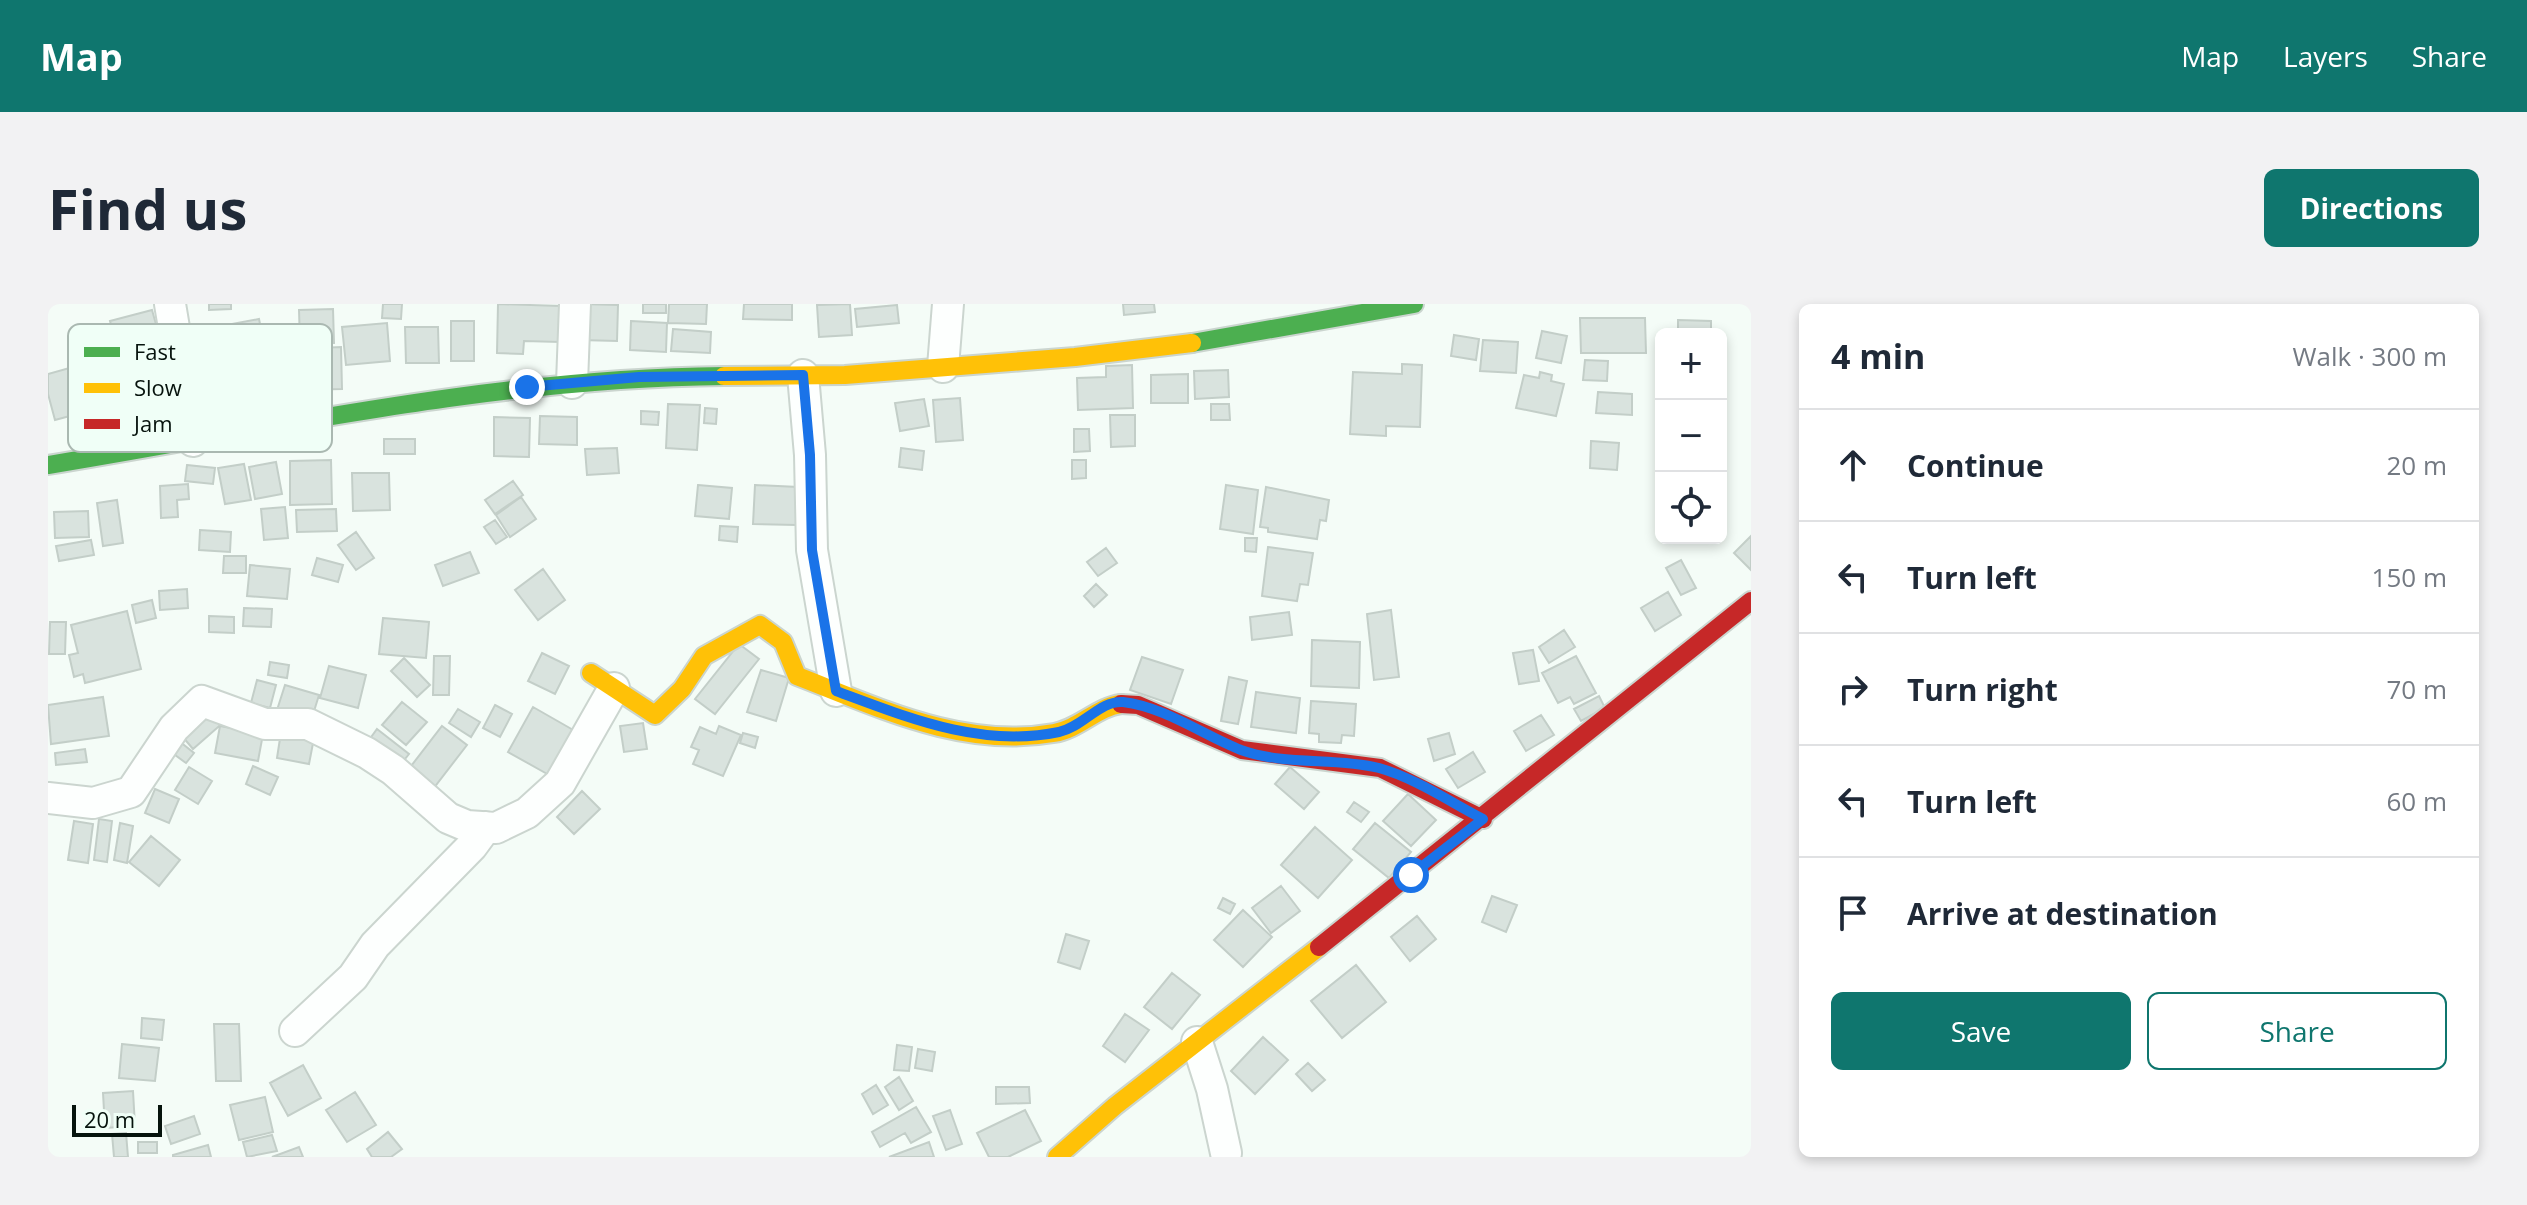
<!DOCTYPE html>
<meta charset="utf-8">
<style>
:root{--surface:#fff;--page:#f2f2f3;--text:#1f2937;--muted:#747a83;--line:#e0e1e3;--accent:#0f766e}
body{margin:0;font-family:"Open Sans",sans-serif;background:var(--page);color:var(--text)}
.controls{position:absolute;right:24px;top:24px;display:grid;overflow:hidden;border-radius:12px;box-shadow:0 4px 12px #0003}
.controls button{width:72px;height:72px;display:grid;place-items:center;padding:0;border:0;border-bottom:2px solid var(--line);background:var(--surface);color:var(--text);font:40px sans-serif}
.scale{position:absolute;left:24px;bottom:20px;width:90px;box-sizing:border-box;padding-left:8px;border:4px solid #06130d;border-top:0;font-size:22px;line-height:28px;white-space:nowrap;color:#06130d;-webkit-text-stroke:6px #f0fff7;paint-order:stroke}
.stop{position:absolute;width:24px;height:24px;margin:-18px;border:6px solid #1a73e8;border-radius:50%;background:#fff}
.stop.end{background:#1a73e8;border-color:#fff;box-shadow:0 2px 8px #0008}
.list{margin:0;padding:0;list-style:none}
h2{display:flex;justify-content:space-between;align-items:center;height:104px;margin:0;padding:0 32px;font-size:34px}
h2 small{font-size:26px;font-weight:400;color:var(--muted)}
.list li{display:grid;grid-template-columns:52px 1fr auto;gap:24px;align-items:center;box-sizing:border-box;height:112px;padding:0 32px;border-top:2px solid var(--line)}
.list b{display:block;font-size:30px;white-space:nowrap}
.list em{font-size:26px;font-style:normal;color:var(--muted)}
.actions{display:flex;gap:16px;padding:24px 32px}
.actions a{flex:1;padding:18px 0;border:2px solid var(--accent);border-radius:12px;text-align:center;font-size:28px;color:var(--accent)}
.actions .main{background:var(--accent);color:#fff}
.icon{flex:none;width:44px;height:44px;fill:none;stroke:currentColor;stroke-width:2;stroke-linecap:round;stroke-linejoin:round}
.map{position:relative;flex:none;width:1703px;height:853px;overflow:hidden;border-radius:12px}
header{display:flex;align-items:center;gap:48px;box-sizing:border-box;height:112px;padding:0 40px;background:var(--accent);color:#fff}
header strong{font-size:38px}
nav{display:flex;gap:44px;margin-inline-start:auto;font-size:28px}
.intro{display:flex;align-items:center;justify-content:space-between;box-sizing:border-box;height:192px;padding:0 48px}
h1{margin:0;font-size:56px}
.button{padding:20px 36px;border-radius:12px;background:var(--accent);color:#fff;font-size:28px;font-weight:700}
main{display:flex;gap:48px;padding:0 48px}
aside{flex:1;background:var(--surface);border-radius:12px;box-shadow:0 4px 12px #0003}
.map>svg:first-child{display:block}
.building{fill:#d9e3de;stroke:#c3cec8;stroke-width:2}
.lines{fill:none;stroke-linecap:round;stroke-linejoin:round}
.street-casing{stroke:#cbd5cf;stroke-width:34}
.fast-casing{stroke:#cbd5cf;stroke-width:22}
.slow-casing{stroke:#cbd5cf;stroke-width:22}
.jam-casing{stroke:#cbd5cf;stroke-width:22}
.street{stroke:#fdfffe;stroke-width:30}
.fast{stroke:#4caf50;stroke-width:18}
.slow{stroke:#ffc107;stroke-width:18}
.jam{stroke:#c62828;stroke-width:18}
.route{stroke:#1a73e8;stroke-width:10}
.key{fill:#f0fff7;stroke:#aab8b1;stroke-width:2}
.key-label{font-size:22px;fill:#06130d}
</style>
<header>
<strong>Map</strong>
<nav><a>Map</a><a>Layers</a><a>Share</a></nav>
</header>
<div class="intro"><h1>Find us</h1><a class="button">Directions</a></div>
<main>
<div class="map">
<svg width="1703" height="853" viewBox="0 0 1703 853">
<rect width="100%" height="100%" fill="#f4fcf7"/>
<path class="building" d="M161,0H183V5L161,6Z
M335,0H354L353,15L334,14Z
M450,0L513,2L512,38L476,37L475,50L449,49Z
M534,0L570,1L569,37L533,36Z
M595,0H618V9H595Z
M621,0H659L658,20L620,19Z
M696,0H744V16L695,15Z
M802,0L804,31L771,33L769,1Z
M1075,0H1106L1107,8L1076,11Z
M849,1L851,19L809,23L807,5Z
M285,5L286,39H252L251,6Z
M104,6L111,31L69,43L62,17Z
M1532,14H1597L1598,49H1533Z
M211,15L216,40L177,46L173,22Z
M1630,16L1663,17V30H1630Z
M403,17H426V57H403Z
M583,17L619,19L618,48L582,46Z
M339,19L342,57L298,61L294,23Z
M357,23H390L391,59H358Z
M625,25L663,28L662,49L623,47Z
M1494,27L1519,32L1513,59L1488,54Z
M1406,31L1431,35L1428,56L1403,52Z
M1435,36L1470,38L1468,69L1432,67Z
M293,43L294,85L248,86L247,45Z
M50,56L63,101L7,116L0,90V70Z
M1537,56L1560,57L1559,77L1535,76Z
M1354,60L1374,61L1372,123L1338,122V132L1302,130L1305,68L1354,70Z
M1084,61L1085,104L1030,106L1029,74L1058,73V62Z
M1180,66L1181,93L1147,95L1146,67Z
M1492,68L1504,71L1503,77L1516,80L1508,112L1468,104L1476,71L1491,74Z
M1140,70V99H1103V71Z
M1550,88L1584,90V111L1548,109Z
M912,94L915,136L888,138L885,96Z
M876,95L881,122L852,127L847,99Z
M620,100L652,101L649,146L618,144Z
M1163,100H1181L1182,116H1163Z
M657,104L669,105L668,120L656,119Z
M593,107L611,108L610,121L593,120Z
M1062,111H1087V142L1063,143Z
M492,112L529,113V141L491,140Z
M446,113L482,114L481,153L446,152Z
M1026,125H1041L1042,147L1026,148Z
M336,135H367V150H336Z
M1543,137L1571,139L1569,166L1542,164Z
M569,144L571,169L539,171L537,145Z
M853,144L876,147L874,166L851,163Z
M283,156L284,200L242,201V157Z
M1024,156H1038V174L1024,175Z
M228,158L234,190L207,195L201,163Z
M196,160L203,196L177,200L170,164Z
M139,161L167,164L165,180L137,177Z
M304,169H341L342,206L305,207Z
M465,177L475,191L447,210L437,196Z
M140,180L141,195L129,196L130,213L113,214L112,182Z
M650,181L684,184L681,215L647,212Z
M707,181L750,183L748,221L705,220Z
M1178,181L1210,186L1205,230L1172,225Z
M1218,183L1281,196L1278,217L1272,216L1269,235L1220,228V224L1212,223Z
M473,193L488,215L462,233L448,211Z
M69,196L75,239L55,242L49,199Z
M237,203L240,234L216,236L213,205Z
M288,205L289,227L249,228L248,206Z
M40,207L41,233L7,234L6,208Z
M447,216L459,233L448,240L436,223Z
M672,222L690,223L689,238L671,236Z
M152,226L183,228L182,248L151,246Z
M308,228L326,254L308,266L290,241Z
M1703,232V266L1686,249Z
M1197,234H1209L1208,248L1197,247Z
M43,236L46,251L11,257L8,242Z
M1220,243L1265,249L1260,281L1252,280L1249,297L1214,292Z
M1058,244L1069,259L1050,272L1039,258Z
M422,248L431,269L395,282L387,261Z
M176,252H198V269H175Z
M269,254L295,261L290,278L264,271Z
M1633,256L1648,284L1633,291L1618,264Z
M202,261L242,265L239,295L199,292Z
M495,265L517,296L490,316L467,286Z
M1048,280L1059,291L1046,303L1036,292Z
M139,285L140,304L112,306L111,287Z
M1620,288L1633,311L1607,327L1593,304Z
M104,296L108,314L88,319L84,301Z
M196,304L224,305L223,323L195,322Z
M1343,306L1351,373L1326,376L1319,310Z
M79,307L93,365L37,379L35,370L26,373L21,351L30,349L23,321Z
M1241,308L1244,331L1204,336L1202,313Z
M161,312L186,313V329L161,328Z
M335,314L381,318L378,354L331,350Z
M2,318H18L17,350H1Z
M1516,326L1527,343L1501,359L1491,343Z
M1264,336L1312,338L1311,384L1263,382Z
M691,340L711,355L667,410L647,395Z
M1485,346L1491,377L1471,380L1465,349Z
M494,349L521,362L507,390L480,377Z
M386,352H402L401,391H385Z
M1528,352L1548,389L1526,400L1522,393L1510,399L1494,369Z
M1094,353L1135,366L1123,400L1082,386Z
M356,354L382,381L369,393L343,367Z
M222,358L241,361L239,374L220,371Z
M281,362L318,371L310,404L272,394Z
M713,366L741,374L728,417L699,408Z
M1181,373L1199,377L1190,420L1173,417Z
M209,376L228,381L222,404L203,399Z
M237,381L271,391L263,417L229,406Z
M1208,388L1252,394L1248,429L1203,423Z
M1551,392L1557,404L1533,417L1526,405Z
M55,393L61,432L3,440L0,401Z
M1263,397L1308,400L1306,432L1294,431L1293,439L1271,438V430L1261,429Z
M354,398L379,418L358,441L334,421Z
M447,401L464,410L452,433L435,424Z
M485,403L527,427L501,471L460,448Z
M165,404L177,417L145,445L134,432Z
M410,405L432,418L423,433L401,419Z
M1493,411L1506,431L1478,447L1466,427Z
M595,419L599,445L576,448L572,422Z
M172,422L215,430L210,457L167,449Z
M394,422L419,441L385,485L360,466Z
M671,422L693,431L675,472L645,460L651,446L643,443L652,423L668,430Z
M329,425L361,450L353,460L321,436Z
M233,428L266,434L261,460L229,454Z
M695,429L710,433L707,444L692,439Z
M1401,429L1407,450L1386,457L1380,435Z
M131,437L146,449L138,459L123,448Z
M37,445L39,458L8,461L7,449Z
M1425,448L1437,468L1410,484L1398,465Z
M205,462L230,473L222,491L198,480Z
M141,463L164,477L150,500L127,486Z
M1242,463L1271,488L1256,505L1227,480Z
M107,485L131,495L121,519L97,509Z
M534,487L552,505L526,530L509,513Z
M1360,490L1388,516L1363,542L1335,517Z
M1306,498L1321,508L1313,518L1299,508Z
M51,515L64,517L59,558L46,556Z
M26,517L45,520L40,559L20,556Z
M72,519L85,522L79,559L66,556Z
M1327,519L1363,548L1341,574L1305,545Z
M1267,523L1304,556L1270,594L1233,561Z
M103,532L132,556L111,582L81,558Z
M1233,582L1252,607L1223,629L1204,604Z
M1444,592L1469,601L1458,628L1434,618Z
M1175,594L1187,600L1182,610L1170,604Z
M1195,606L1224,633L1195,663L1166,636Z
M1369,612L1388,635L1362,657L1343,633Z
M1018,630L1041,637L1032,665L1010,658Z
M1308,661L1338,698L1294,734L1263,697Z
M1124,669L1152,691L1124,725L1096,703Z
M1077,710L1101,726L1077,758L1055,742Z
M94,714L116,716L114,736L93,734Z
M166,720H191L193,777H168Z
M1215,733L1240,756L1207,790L1183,767Z
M74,740L111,744L107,777L71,774Z
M849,741L864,743L861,767L846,766Z
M870,745L887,748L884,767L867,764Z
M1260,759L1277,776L1264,787L1248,770Z
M255,761L273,794L240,812L222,779Z
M851,773L865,797L851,806L837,783Z
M828,781L840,801L825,810L814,790Z
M948,783H981L982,799L948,800Z
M85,787L87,822L57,824L55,789Z
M307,788L328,821L299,838L278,806Z
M217,793L225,828L191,836L182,801Z
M868,803L883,828L863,839L857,829L832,843L824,828Z
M902,806L914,840L898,846L885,812Z
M977,806L993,837L960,853H941L929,829Z
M146,812L152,830L123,840L117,822Z
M340,828L354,845L343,853H324L319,845Z
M78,829L80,853H66L64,830Z
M224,831L229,847L199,853L195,838Z
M90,838H109V849H90Z
M881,838L886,853H841Z
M160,841L163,853H125V851Z
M251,843L255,853H224Z"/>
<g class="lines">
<g class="street-casing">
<path id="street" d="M122,0L145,137
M895,63L900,0
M755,71L762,151L764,246L788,387
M524,79L527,0
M0,494L45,499L83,488L126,424L154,397L217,420H260L319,449L345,466L400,514L419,522L448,524L479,509L512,479L566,384
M247,727L305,673L327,641L424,542L438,523
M1149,738L1164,785L1178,849"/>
</g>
<g class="fast-casing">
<path id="fast" d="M1144,39L1366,0
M0,161C224,124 449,74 676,72"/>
</g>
<g class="slow-casing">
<path id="slow" d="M676,72L797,71L1027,53L1144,39
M543,369L607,411L634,385L656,352L712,321L735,338L749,372C832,404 915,445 1006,429C1031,425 1049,403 1073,400
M1009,853L1067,802L1271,643"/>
</g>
<g class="jam-casing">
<path id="jam" d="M1073,400L1090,401L1194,446L1332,464L1435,515
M1271,643L1703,297"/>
</g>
<use href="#street" class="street"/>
<use href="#fast" class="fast"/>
<use href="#slow" class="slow"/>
<use href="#jam" class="jam"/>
</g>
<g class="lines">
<path class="route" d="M479,83L591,73L755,71L762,151L764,246L788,387C861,414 932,444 1011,428C1035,423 1052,396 1075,398C1117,403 1155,431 1193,446C1237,462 1287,453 1331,464C1367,474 1402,498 1435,515L1363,571"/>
</g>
<rect x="20" y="20" width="264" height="128" rx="12" class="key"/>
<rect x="36" y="43" width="36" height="10" fill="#4caf50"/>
<rect x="36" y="79" width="36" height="10" fill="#ffc107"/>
<rect x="36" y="115" width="36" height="10" fill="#c62828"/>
<g class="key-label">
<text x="86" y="56">Fast</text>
<text x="86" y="92">Slow</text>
<text x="86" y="128">Jam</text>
</g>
</svg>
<div class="controls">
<button>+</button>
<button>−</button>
<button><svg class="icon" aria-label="locate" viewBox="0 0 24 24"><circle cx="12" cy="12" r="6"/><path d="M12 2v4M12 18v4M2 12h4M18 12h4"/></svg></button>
</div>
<div class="scale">20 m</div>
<div class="stop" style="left:1363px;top:571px"></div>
<div class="stop end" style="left:479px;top:83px"></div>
</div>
<aside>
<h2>4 min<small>Walk · 300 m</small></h2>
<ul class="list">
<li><svg class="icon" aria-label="ahead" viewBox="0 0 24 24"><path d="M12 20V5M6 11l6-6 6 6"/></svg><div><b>Continue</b></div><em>20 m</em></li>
<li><svg class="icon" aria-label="left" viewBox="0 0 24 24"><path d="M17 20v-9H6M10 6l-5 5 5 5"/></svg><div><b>Turn left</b></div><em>150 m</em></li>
<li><svg class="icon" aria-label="right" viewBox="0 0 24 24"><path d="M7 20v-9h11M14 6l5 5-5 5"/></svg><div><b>Turn right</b></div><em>70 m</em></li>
<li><svg class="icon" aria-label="left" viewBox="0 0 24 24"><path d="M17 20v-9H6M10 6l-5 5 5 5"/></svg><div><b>Turn left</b></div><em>60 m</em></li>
<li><svg class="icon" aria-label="arrive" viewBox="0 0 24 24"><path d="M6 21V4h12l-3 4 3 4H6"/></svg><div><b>Arrive at destination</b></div></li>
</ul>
<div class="actions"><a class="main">Save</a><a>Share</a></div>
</aside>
</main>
